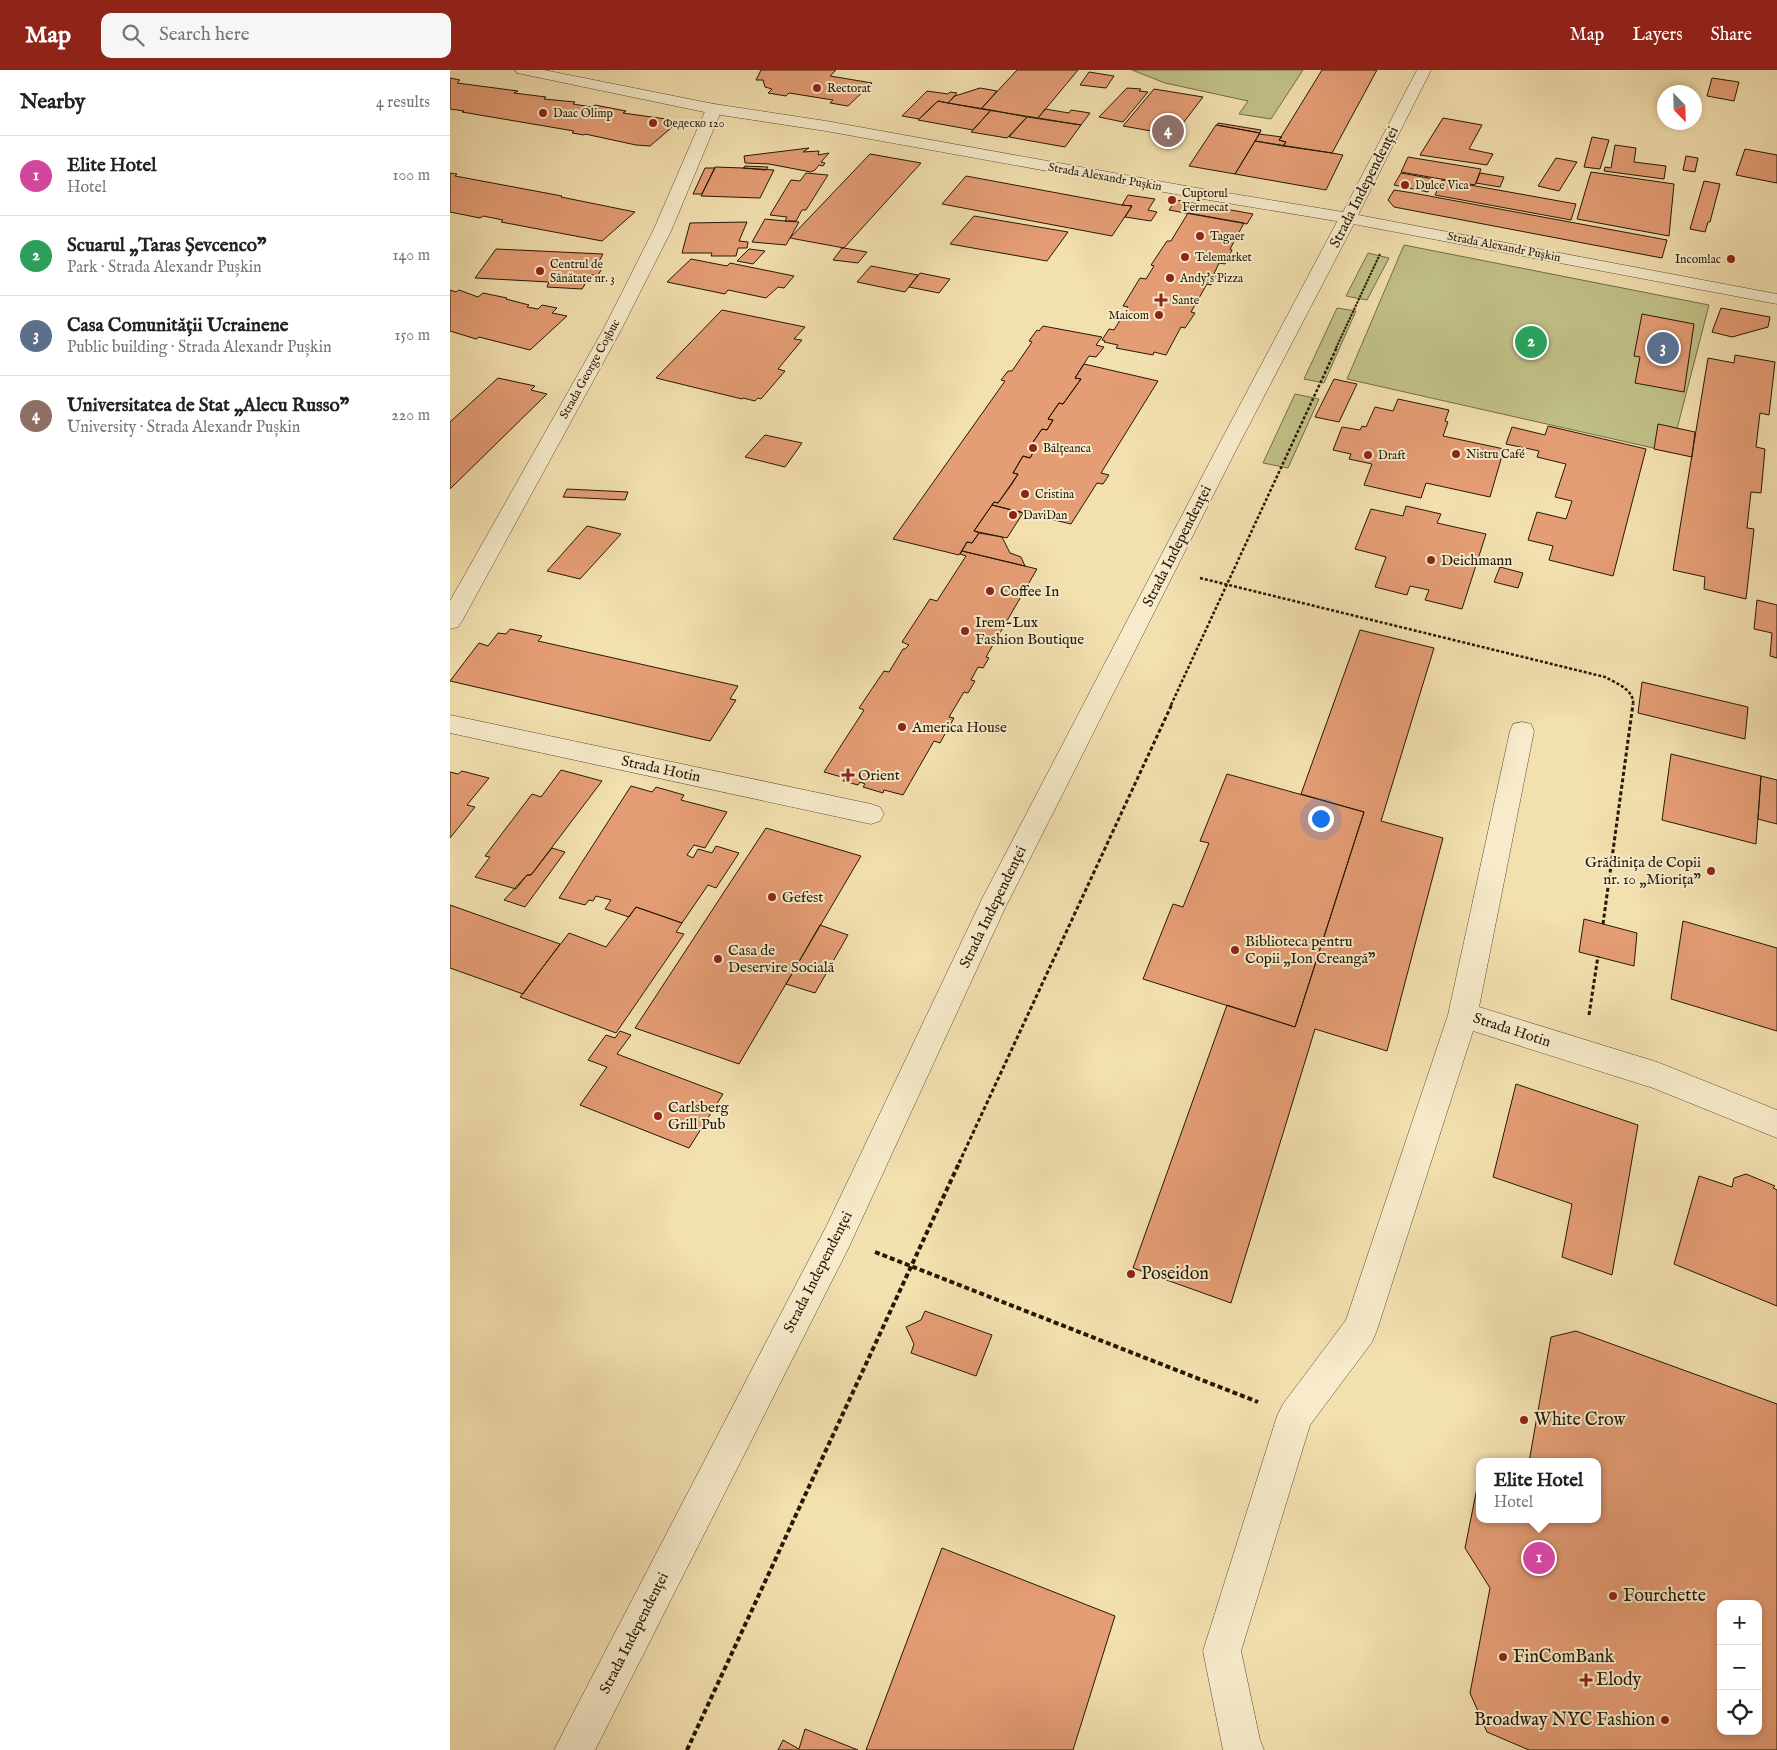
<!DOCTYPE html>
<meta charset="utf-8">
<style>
:root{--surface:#fff;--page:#f6f6f6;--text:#222;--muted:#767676;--line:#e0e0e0;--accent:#8f2418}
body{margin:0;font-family:"IM FELL English",serif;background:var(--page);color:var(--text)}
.controls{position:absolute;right:15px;bottom:15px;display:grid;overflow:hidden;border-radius:10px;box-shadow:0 2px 8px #0003}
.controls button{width:45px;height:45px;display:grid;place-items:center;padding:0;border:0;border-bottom:1px solid var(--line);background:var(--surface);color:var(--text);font:25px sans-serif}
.compass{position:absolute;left:1207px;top:15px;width:45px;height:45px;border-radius:50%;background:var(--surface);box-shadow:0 2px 8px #0003;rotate:157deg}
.you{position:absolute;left:870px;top:748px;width:18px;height:18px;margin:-12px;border:4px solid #fff;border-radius:50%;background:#1a73e8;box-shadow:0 0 0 8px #1a73e833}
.badge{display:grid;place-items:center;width:32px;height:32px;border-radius:50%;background:var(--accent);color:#fff;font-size:16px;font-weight:700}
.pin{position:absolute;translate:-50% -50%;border:2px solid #fff;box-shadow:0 1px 5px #0006}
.popup{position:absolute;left:1026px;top:1388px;width:125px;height:65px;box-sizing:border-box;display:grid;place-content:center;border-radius:10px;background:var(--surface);filter:drop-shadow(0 1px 4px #0005);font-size:16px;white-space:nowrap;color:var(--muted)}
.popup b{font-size:19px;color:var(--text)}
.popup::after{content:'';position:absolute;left:50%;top:100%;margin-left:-10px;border:10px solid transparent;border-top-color:var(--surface)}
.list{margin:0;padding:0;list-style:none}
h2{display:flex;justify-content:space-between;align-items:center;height:65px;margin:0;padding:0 20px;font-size:21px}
h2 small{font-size:16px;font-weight:400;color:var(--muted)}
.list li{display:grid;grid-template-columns:32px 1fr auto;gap:15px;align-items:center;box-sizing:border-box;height:80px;padding:0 20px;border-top:1px solid var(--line)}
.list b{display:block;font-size:19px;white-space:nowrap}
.list p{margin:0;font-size:16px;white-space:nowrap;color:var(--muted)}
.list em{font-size:16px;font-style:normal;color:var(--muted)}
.icon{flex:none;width:28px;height:28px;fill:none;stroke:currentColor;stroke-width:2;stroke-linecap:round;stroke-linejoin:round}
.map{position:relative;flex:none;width:1327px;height:1680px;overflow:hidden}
header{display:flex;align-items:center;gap:30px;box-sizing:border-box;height:70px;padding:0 25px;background:var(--accent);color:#fff}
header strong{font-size:24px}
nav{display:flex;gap:28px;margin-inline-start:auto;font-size:18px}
.search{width:350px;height:45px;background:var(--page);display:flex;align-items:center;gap:12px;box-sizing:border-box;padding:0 18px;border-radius:10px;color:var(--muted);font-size:19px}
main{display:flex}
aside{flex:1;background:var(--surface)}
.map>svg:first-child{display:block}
.green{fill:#c1c187;stroke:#736c46}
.building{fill:#e59d75;stroke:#251805;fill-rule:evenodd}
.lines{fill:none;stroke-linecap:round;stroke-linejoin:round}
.pedestrian-casing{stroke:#584a30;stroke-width:1}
.minor-casing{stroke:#584a30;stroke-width:1}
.tertiary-casing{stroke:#584a30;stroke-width:1}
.path-far3{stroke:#251805;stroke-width:2;stroke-dasharray:2.5 1;stroke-linecap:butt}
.path-far2{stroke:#251805;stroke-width:2.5;stroke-dasharray:3 2;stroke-linecap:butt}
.path-far1{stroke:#251805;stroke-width:3;stroke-dasharray:4 2.5;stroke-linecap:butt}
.path{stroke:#251805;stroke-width:4;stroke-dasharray:5 3;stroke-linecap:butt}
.pedestrian{fill:#f7ebcb;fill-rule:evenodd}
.minor{fill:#f7ebcb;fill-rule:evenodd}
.tertiary{fill:#f7ebcb;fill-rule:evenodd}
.poi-dot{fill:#8f2418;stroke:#f7ebcb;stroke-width:2}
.labels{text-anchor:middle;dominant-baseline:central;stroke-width:4;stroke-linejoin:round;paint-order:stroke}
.far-poi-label{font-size:12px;fill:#251805;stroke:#f7ebcb;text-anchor:start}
.far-street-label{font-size:12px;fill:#251805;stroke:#f7ebcb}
.street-label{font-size:15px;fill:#251805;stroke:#f7ebcb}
.poi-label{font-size:15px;fill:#251805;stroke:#f7ebcb;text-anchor:start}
.near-poi-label{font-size:18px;fill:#251805;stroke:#f7ebcb;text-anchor:start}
</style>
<header>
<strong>Map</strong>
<div class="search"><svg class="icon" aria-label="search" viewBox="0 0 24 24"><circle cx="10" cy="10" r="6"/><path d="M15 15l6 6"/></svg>Search here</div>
<nav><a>Map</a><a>Layers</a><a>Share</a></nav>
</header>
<main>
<aside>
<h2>Nearby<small>4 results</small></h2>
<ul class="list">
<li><span class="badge" style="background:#d1479c">1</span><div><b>Elite Hotel</b><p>Hotel</p></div><em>100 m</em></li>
<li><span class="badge" style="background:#2e9e5b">2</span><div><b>Scuarul „Taras Șevcenco”</b><p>Park · Strada Alexandr Pușkin</p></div><em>140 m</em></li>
<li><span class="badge" style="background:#5c6f8a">3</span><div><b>Casa Comunității Ucrainene</b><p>Public building · Strada Alexandr Pușkin</p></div><em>150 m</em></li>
<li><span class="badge" style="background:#8d6e63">4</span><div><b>Universitatea de Stat „Alecu Russo”</b><p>University · Strada Alexandr Pușkin</p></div><em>220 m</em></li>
</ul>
</aside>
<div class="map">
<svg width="1327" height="1680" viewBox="0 0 1327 1680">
<rect width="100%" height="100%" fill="#f3e0af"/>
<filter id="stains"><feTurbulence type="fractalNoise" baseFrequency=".004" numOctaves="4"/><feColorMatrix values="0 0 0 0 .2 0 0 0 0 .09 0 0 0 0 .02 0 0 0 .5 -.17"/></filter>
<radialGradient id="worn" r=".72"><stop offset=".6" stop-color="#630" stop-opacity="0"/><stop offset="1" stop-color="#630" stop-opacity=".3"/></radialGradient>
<path class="green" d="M682,0H853L821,49L789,44L798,31L715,13Z
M954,175L1259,235L1221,382L897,309Z
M918,183L939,188L917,230L896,226Z
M887,238L906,241L874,313L854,309Z
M845,324L869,329L838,398L813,393Z"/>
<path class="building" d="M311,0H386L380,6L422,13L398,36L380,33L383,30L339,23L336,26L318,23L322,19L315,17L313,10H306Z
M567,0H628L588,48L531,39Z
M872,0H927L882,83L833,76L836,72L829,70Z
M639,2L664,6L656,18L630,15Z
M0,8L10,10L7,13L68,21L64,23L96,27L94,29L125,32L123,34L142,37L145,35L176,41L173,43L216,49L214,50L227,53L200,76L186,75L135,64L134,65L122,63L124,61L12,42L14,41L0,39Z
M1262,8L1289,12L1284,31L1257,26Z
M530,18L547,21L531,39L498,33L505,26Z
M677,18L691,19L689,21L698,22L673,52L649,47Z
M704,19L753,27L724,65L673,56Z
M477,21L498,24L500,22L507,23L498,33L488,31L469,49L452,46Z
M488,31L498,33L541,40L523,60L468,50Z
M595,39L619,43L621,40L640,43L631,55L588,48Z
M541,40L577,47L557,68L521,62Z
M577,47L631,55L615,77L559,67Z
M993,48L1032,55L1019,79L1043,84L1037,95L970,85Z
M768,53L811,60L810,63L767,55Z
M766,55L810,63L785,104L739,96Z
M809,64L832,67L829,70L836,72L833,76L805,71Z
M1142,67L1159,70L1150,99L1134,97Z
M805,71L882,83L893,85L876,120L785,104Z
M1165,75L1186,78L1184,92L1216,96L1214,109L1154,101L1155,97L1161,98Z
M359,78L353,82L369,81L368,85L379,83L371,92L375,93L373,96L369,95L365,100L361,102L319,94L295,93L294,86Z
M1295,79L1327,85V113L1286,105Z
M420,84L471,93L394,178L340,168Z
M1236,86L1248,88L1245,102L1233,100Z
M958,87L1031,99L1025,115L951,102Z
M1106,88L1127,92L1109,121L1088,116Z
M295,96L318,97L316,100L293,98Z
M265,97L293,98L324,100L310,128L251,126Z
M255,98H265L252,124H243Z
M1141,102L1224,114L1219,166L1127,149Z
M0,103L7,104L5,106L112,126L111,127L185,142L152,171L51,152L53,150L33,146L30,148L0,142Z
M356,103L378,105L356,140H352L346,151H335L337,147L320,145L341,110L350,111Z
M951,103L984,109L978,122L944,115Z
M1030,103L1054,107L1050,117L1026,113Z
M516,106L672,135L682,136L662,166L492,134Z
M992,110L1126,134L1121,150L985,125Z
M1254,111L1270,114L1260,152H1258L1255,162L1240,159Z
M944,120L963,123L1217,170L1212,188L944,137L938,130Z
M678,125L705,129L698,140L707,142L701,151L675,147L682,136L672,135Z
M726,130L803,144L797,154L719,140Z
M738,143L794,153L780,179L782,180L775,194L769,193L763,206H766L761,215L757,214L741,242L745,243L735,258L731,257L716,285L704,282L703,285L666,278L668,275L654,272L655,271L652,270L659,259L664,260L678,237L673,236L690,208L696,209L704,196L701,195L717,171H721Z
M524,146L618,162L597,191L500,174Z
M315,149L335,151L349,152L336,175L302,172Z
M297,152L289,171L298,172L297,178H288L286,186H261L262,183H232L240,153Z
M392,178H394L417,182L408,193L383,190Z
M46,179L153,184L146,197H153L148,205H141L132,219L97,217L99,212L25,208Z
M299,179L315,181L303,194L287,191Z
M241,189L277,196L280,193L344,206L334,218L328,217L316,228L278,220L275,224L217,212Z
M421,196L468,205L455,222L407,212Z
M470,203L500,209L489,223L459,217Z
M0,220L6,222L9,220L28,227L33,223L57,228L56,229L79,235L77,237L88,239L92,235L107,238L102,243L117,246L80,280L29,267L26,269L0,261Z
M1271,238L1320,247L1318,257L1282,267L1262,262Z
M272,240L355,257L344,269L352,270L328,299L335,301L311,329L308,328L305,331L293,328L292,329L206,308Z
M1192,244L1244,254L1234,322L1185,313L1190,287L1184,286Z
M593,256L652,267L646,275L654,277L646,287L639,286L625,308L631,309L613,334L609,333L598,349L603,350L597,360L592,359L581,375L587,376L580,388L573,386L563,403L568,404L548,433L544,432L524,461L529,463L522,473L517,472L509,485L443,469L555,311L551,310L558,301H562L582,272L579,271L587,260L589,261Z
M1285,285L1325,292L1319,345L1310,343L1306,377L1315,379L1311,423L1301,422L1297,458L1304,459L1296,529L1254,519L1255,507L1223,500L1258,288L1284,293Z
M634,294L708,311L651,403L659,405L653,414L647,413L621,454L542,435L544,432L548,433L562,414L568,404L563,403L573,386L580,388L587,376L581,375L592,359L597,360L603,350L598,349L609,333L613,334L631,309L625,308Z
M48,308L85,316L81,320L97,324L0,419V352Z
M884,309L907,314L889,352L865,347Z
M948,329L999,340L995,351L998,352L993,366L1054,379L1040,427L976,413L971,428L914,415L922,394L899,389L901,384L883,380L892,357L910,360L912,356L916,357L925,337L943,341Z
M1208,354L1245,362L1242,387L1204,379Z
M1098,356L1196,379L1163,506L1099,490L1103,476L1078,470L1087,442L1116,449L1122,431L1105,427L1116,394L1087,387L1089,381L1056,374L1062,357L1095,365Z
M315,365L352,373L335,397L295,387Z
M117,419L178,422L175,430L113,427Z
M542,435L573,443L557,468L524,461Z
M956,436L991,444L987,453L1036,464L1012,539L975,530L979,520L960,516L957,525L925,517L936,487L905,479L921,439L953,446Z
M137,456L171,464L130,509L97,501Z
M529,463L552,467L560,483L571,487L575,496L512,481L517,472L522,473Z
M512,481L587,499L536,587L539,588L533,598L528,597L521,610L525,611L518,623L514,622L499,647L504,648L490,673L484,671L453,725L434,720L433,723L413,717L415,714L410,712L408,715L393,711L395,708L374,702L414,640L409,638L434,601L439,602L453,579H455L459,575L452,572L480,529L487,531L516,486L510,484Z
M1050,497L1073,503L1068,518L1044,512Z
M1307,530L1327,535V588L1320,586L1322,563L1304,559Z
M60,559L92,566L88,571L288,616L280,629L286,630L260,671L0,611L29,573L38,576L48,563L56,564Z
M910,560L984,578L931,751L993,768L937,981L865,959L781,1233L683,1198L777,935L845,957L914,742L851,724Z
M1192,612L1298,637L1295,669L1188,643Z
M1221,684L1311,706L1306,774L1212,750Z
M111,700L152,711L81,805H77L66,819L25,807L40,787L35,786L82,724L91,727Z
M12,701L39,708L17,735L25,737L0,768V702L8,704Z
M777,704L914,742L845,957L693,909L723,834L733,837L759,773L750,771Z
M1311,706L1327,710V754L1308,749Z
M181,716L202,722L206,717L234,725L231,730L277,742L255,778L244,775L237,785L243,788L248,779L262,783L266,776L289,783L266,818L258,815L232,853L186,837L179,847L155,839L161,830L146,826L143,831L139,830L135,835L109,828Z
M316,758L411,786L289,994L185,958Z
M102,778L115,782L75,837L54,830L77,805H81Z
M0,835L110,874L73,924L0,898Z
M186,837L232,853L226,862L234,864L166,963L70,927L119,863L156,877Z
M1134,849L1187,863L1184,896L1129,882Z
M1233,851L1327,878V961L1221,929Z
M370,855L398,865L365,923L336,914Z
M170,961L181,965L167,984L273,1024L239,1078L130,1035L157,997L138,990L156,965L165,968Z
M1066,1014L1188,1055L1162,1205L1112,1187L1122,1134L1043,1107Z
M1296,1104L1325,1116L1323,1118L1327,1120V1236L1224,1194L1249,1106L1282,1117L1284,1108Z
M475,1241L542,1265L526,1306L461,1283L464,1274L456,1257L471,1250Z
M1126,1261L1327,1334V1680H1079L1037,1662L1020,1623L1040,1518L1015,1478L1030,1403V1449H1148V1392H1079L1101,1267ZM1271,1534H1308V1661H1271Z
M492,1478L665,1546L623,1680H416Z
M355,1659L408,1680H328L333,1670L349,1679Z"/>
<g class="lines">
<g class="pedestrian-casing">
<path id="pedestrian" d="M898,143L904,144L907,148L785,382L555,838L399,1177L145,1680H104L377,1155L532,829L765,382L889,148L892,144Z"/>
</g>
<g class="minor-casing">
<path id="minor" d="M264,34L269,36L272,39L221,161L171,260L12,551L8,557L0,559V531L153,260L203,161L256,39L259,36Z
M0,645L421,734L430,737L434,744L430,751L421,754L0,663Z
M1072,652L1081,654L1084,661L1029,937L1207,992L1327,1040V1068L1203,1018L1023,961L927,1260L922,1272L860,1355L791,1581L810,1670L814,1680H773L753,1581L827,1346L833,1334L896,1250L998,945L1060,661L1063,654Z"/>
</g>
<g class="tertiary-casing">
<path id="tertiary" d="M65,0H94L264,34L376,51L747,118L893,142L967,0H981L908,145L1327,224V234L898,153L747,128L376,61L264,44L72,4L67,3Z"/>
</g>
<path class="path-far3" d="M886,278L930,184"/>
<path class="path-far2" d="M750,508L1155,607C1166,613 1185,620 1183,635
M721,635L887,277"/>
<path class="path-far1" d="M1153,854L1183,634
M1139,945L1148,886
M509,1093L722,634"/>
<path class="path" d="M425,1182L808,1332
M237,1680L510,1091"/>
<use href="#pedestrian" class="pedestrian"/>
<use href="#minor" class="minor"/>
<use href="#tertiary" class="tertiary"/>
</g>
<g class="poi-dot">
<circle cx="367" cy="18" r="5"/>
<circle cx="93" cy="43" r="5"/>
<circle cx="203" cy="53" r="5"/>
<circle cx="955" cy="115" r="5"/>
<circle cx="722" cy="130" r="5"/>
<circle cx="750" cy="166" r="5"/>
<circle cx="735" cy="187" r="5"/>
<circle cx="1281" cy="189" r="5"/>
<circle cx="90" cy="201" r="5"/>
<circle cx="720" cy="208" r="5"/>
<path d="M708.5 222.5h5v5h5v5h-5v5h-5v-5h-5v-5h5z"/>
<circle cx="709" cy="245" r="5"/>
<circle cx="583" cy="378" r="5"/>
<circle cx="1006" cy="384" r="5"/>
<circle cx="918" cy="385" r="5"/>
<circle cx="575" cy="424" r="5"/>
<circle cx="563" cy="445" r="5"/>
<circle cx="981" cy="490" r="5"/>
<circle cx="540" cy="521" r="5"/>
<circle cx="515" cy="561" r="5"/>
<circle cx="452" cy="657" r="5"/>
<path d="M395.5 697.5h5v5h5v5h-5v5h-5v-5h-5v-5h5z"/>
<circle cx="1261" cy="801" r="5"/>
<circle cx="322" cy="827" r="5"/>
<circle cx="785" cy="880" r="5"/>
<circle cx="268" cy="889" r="5"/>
<circle cx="208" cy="1046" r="5"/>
<circle cx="681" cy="1204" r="5"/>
<circle cx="1074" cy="1350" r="5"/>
<circle cx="1163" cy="1526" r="5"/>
<circle cx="1053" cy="1587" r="5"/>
<path d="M1133.5 1602.5h5v5h5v5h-5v5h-5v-5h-5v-5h5z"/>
<circle cx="1215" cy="1650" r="5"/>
</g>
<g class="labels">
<g class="far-poi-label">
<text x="377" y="18">Rectorat</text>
<text x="103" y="43">Daac Olimp</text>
<text x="213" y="53">Федеско 120</text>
<text x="965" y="115">Dulce Vica</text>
<text x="732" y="123">Cuptorul<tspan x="732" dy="14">Fermecat</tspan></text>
<text x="760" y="166">Tagaer</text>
<text x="745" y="187">Telemarket</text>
<text x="1271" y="189" text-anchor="end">Incomlac</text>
<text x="100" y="194">Centrul de<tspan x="100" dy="14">Sănătate nr. 3</tspan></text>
<text x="730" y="208">Andy's Pizza</text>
<text x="722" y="230">Sante</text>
<text x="699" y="245" text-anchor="end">Maicom</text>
<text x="593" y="378">Bălțeanca</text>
<text x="1016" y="384">Nistru Café</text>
<text x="928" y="385">Draft</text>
<text x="585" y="424">Cristina</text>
<text x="573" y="445">DaviDan</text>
</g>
<g class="far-street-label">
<text transform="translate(655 107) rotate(10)">Strada Alexandr Pușkin</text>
<text transform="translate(1054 177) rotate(11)">Strada Alexandr Pușkin</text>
<text transform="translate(140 299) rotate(-61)">Strada George Coșbuc</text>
</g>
<g class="street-label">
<text transform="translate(914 117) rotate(-63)">Strada Independenței</text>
<text transform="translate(727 476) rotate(-63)">Strada Independenței</text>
<text transform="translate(211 699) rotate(12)">Strada Hotin</text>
<text transform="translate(543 837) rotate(-64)">Strada Independenței</text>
<text transform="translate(1062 960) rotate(18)">Strada Hotin</text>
<text transform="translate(368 1202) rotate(-63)">Strada Independenței</text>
<text transform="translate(184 1563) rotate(-63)">Strada Independenței</text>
</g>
<g class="poi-label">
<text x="991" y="490">Deichmann</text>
<text x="550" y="521">Coffee In</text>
<text x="525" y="552">Irem-Lux<tspan x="525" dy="17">Fashion Boutique</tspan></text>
<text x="462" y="657">America House</text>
<text x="408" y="705">Orient</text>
<text x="1251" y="792" text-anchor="end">Grădinița de Copii<tspan x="1251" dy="17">nr. 10 „Miorița”</tspan></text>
<text x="332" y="827">Gefest</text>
<text x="795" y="871">Biblioteca pentru<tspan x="795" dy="17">Copii „Ion Creangă”</tspan></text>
<text x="278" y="880">Casa de<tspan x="278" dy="17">Deservire Socială</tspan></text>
<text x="218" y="1037">Carlsberg<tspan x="218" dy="17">Grill Pub</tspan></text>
</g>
<g class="near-poi-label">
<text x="691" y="1204">Poseidon</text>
<text x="1084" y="1350">White Crow</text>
<text x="1173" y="1526">Fourchette</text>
<text x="1063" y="1587">FinComBank</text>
<text x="1146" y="1610">Elody</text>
<text x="1205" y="1650" text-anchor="end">Broadway NYC Fashion</text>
</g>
</g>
<rect width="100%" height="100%" filter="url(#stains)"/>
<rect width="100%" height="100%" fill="url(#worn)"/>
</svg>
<div class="controls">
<button>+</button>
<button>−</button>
<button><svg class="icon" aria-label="locate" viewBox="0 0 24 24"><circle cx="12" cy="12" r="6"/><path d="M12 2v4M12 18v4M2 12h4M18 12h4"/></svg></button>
</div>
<svg class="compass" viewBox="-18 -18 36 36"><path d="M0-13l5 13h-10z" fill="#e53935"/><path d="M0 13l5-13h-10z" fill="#767676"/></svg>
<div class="you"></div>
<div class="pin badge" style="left:1089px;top:1488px;background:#d1479c">1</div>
<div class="popup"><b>Elite Hotel</b>Hotel</div>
<div class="pin badge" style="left:1081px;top:272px;background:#2e9e5b">2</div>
<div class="pin badge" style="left:1213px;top:278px;background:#5c6f8a">3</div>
<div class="pin badge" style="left:718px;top:61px;background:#8d6e63">4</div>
</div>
</main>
